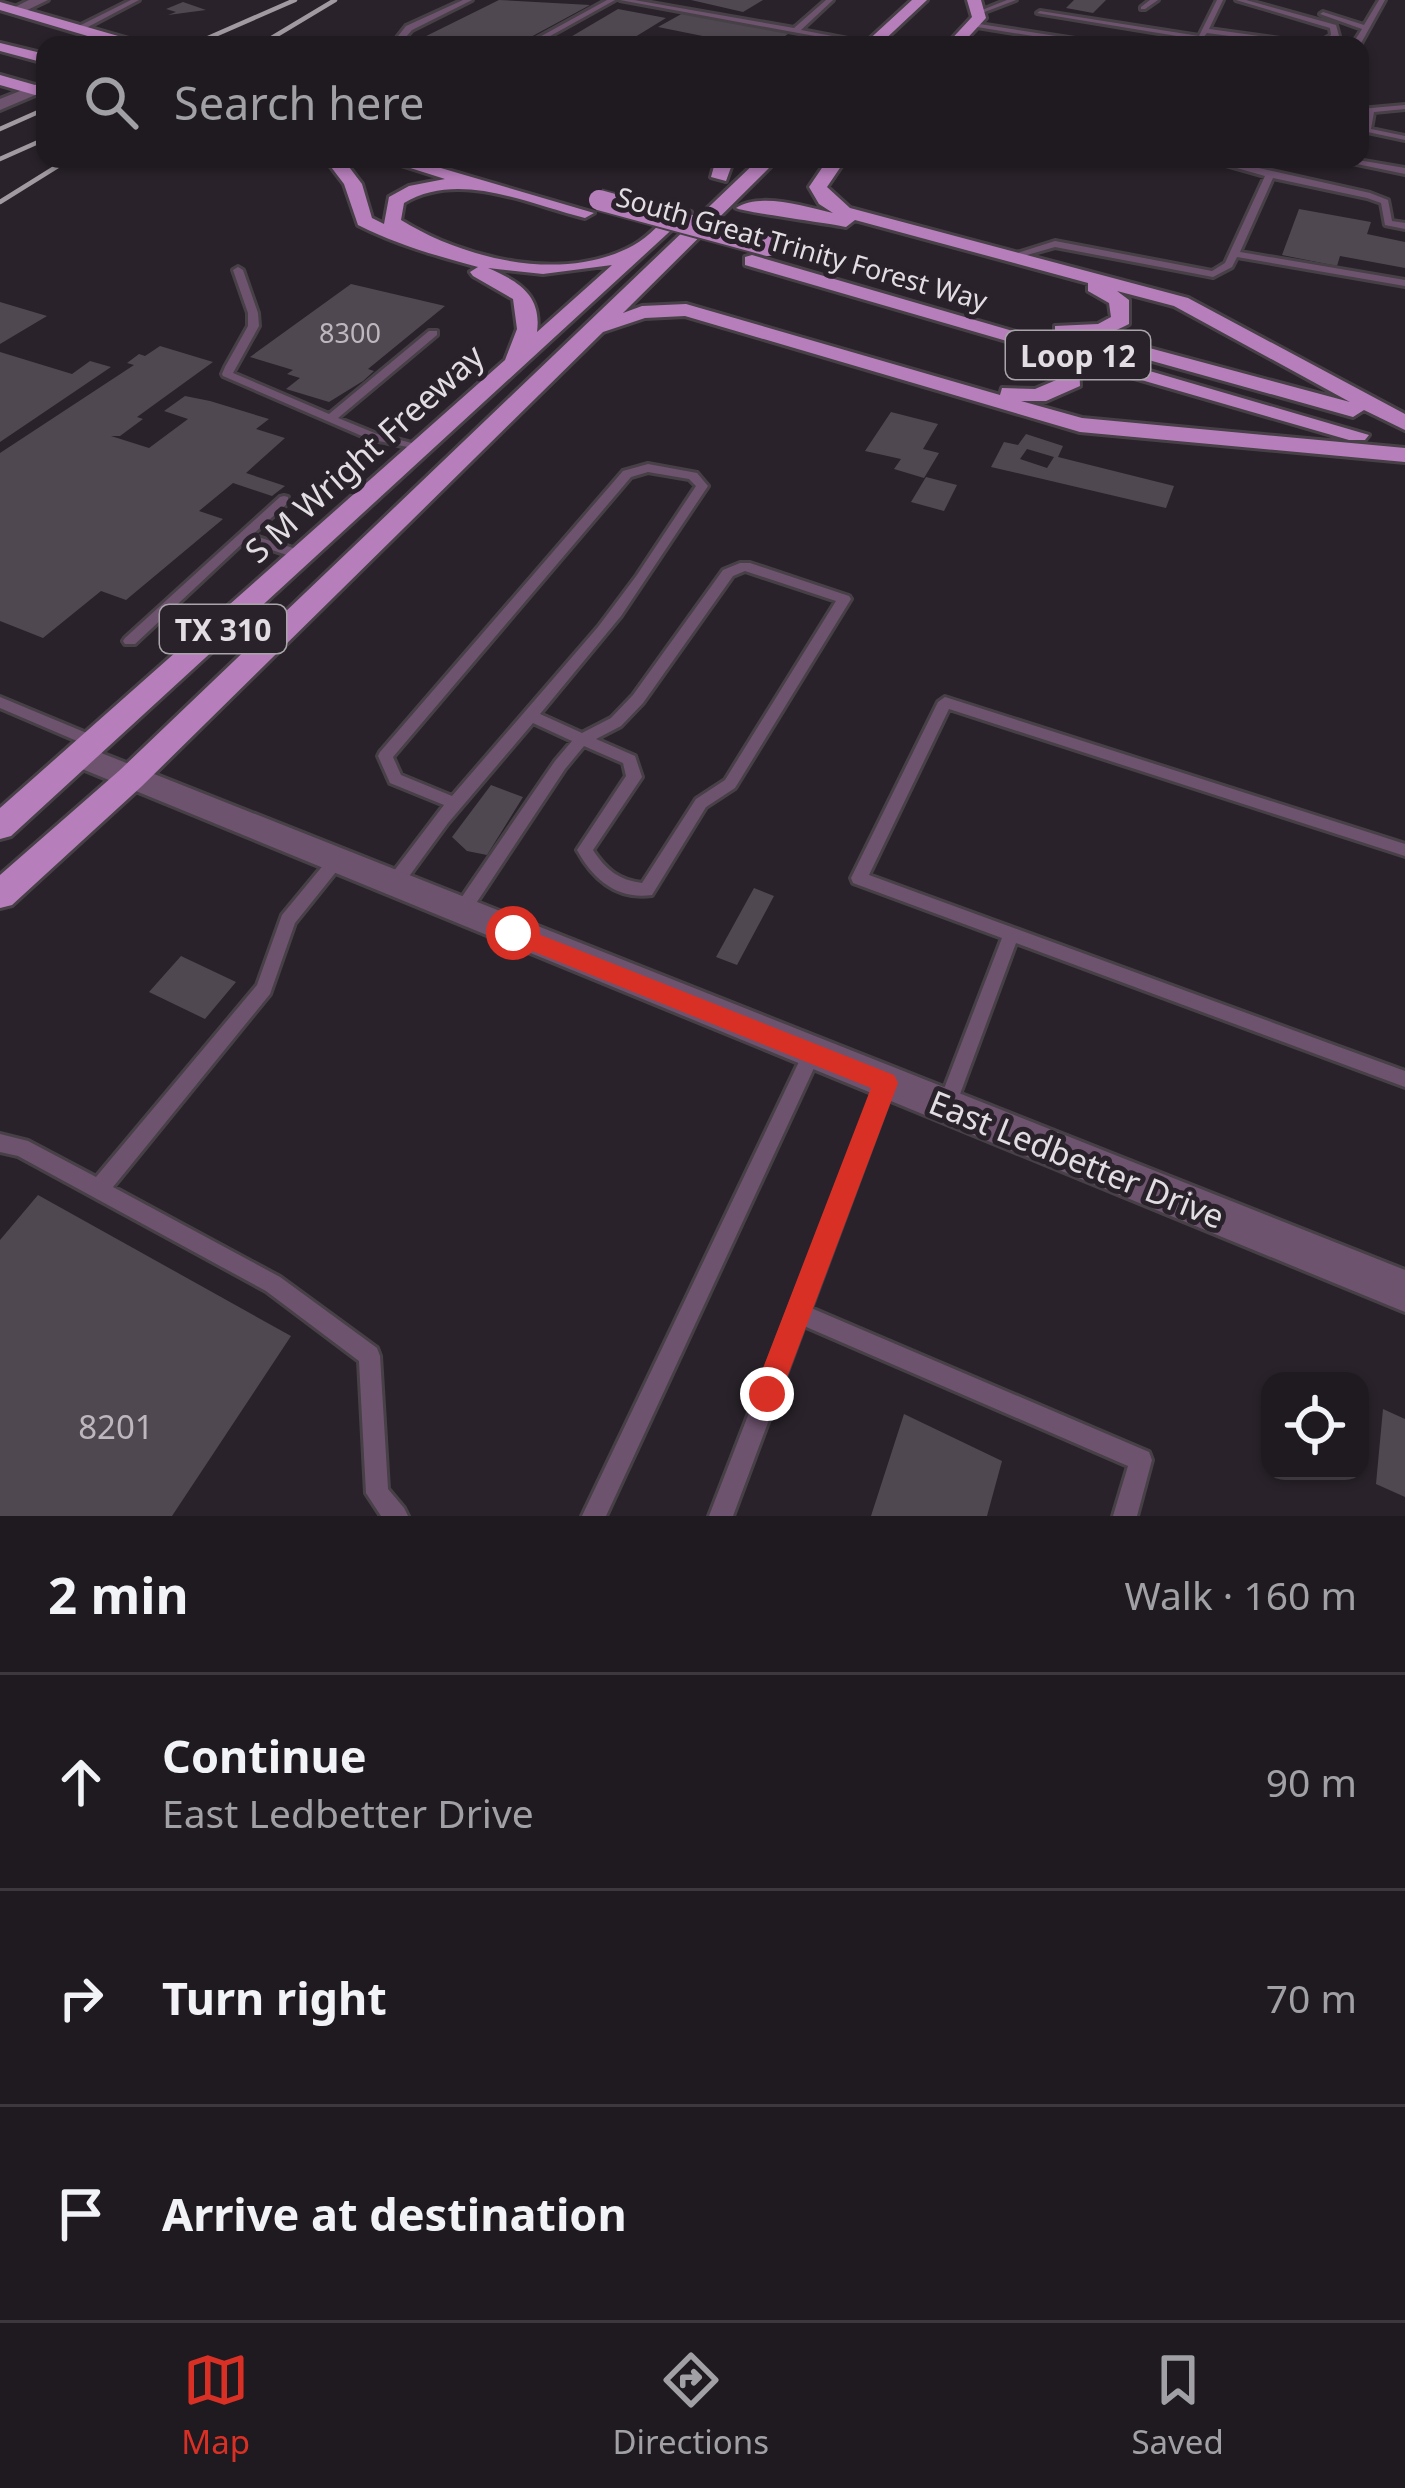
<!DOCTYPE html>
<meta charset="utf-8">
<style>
:root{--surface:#1f1a20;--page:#2c272d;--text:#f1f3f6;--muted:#a1a1a5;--line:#3c383e;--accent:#d93025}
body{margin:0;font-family:"Noto Sans",sans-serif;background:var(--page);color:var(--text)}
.controls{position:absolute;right:36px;bottom:36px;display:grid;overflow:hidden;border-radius:24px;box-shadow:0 3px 9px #0004}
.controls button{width:108px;height:108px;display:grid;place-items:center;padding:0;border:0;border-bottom:3px solid var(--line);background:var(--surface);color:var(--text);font:60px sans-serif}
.stop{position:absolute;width:36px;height:36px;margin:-27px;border:9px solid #d93025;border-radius:50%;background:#fff}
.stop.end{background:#d93025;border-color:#fff;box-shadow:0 3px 12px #0008}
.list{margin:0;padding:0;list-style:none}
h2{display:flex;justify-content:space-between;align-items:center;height:156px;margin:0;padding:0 48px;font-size:51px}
h2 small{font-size:39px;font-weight:400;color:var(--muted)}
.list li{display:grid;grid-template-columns:78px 1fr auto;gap:36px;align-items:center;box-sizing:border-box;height:216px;padding:0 48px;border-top:3px solid var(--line)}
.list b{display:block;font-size:45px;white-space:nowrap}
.list p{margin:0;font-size:39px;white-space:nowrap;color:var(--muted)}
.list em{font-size:39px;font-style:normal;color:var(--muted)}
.icon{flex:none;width:66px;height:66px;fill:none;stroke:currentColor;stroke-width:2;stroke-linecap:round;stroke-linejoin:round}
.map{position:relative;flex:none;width:1405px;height:1516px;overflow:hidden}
.search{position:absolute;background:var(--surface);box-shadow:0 3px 9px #0004;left:36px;right:36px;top:36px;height:132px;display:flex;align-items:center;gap:30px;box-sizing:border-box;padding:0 42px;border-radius:24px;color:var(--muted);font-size:45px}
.sheet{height:804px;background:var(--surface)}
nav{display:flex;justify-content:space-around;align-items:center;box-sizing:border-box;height:168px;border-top:3px solid var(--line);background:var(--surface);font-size:33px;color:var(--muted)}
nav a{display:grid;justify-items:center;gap:6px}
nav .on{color:var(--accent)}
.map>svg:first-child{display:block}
.building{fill:#504851;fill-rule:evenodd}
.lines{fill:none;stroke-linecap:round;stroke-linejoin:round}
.service-casing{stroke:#474047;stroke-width:6}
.minor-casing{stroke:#474047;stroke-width:6}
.primary-casing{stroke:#474047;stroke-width:6}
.service{fill:#6e536f;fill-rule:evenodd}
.minor{fill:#6e536f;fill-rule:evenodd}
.primary{fill:#b67eba;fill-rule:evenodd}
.rail{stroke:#a19ba1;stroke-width:4.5}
.primary-bridge-casing{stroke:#474047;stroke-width:24;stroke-linecap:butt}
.primary-bridge{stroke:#b67eba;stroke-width:20}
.route{fill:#d93025}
.labels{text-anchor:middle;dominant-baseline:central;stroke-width:10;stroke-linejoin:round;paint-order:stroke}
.far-street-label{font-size:27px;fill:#e2dde2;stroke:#29222a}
.number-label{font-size:27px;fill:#beb8be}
.shield{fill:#29222a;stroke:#aaa5ab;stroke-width:3}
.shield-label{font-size:30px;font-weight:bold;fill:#e2dde2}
.street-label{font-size:33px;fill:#e2dde2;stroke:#29222a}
.near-number-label{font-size:33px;fill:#beb8be}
</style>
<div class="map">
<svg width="1405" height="1516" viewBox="0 0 1405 1516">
<rect width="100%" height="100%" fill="#29222a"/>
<path class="building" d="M499,0L590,5L516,45H408Z
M691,0H763L743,12Z
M1074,0H1106L1093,13L1066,8Z
M183,2L206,10L168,15L176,12L166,9Z
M618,9L666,18L622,45H557Z
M685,12L791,32L772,45H747L658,27Z
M1299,209L1371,222L1367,234L1405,242V268L1340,256L1337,266L1282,255Z
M351,284L445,306L368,369L374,371L363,381L329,402L286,389L300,378L287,374L293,370L250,357Z
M0,302L47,316L0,344Z
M160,346L213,362L137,417L143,419L120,436H111L149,448L188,419L164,411L185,396L210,401L269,419L256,429L285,438L246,473L285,486L272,496L233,483L199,511L223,519L126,600L101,591L43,638L0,621V453L134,365L127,363L139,354L145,356Z
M0,352L72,374L90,361L111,367L0,442Z
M891,412L938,424L923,449L939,453L924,478L894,469L901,459L865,451Z
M1026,434L1063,446L1058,457L1174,486L1166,508L991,467L1004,442L1018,445ZM1027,449L1054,457L1047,468L1020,459Z
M926,477L957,485L944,511L911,502Z
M491,785L523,797L487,855L467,851L452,837Z
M754,888L774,896L737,965L716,957Z
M181,956L236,982L205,1019L149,992Z
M38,1195L291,1336L172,1516H0V1240Z
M1383,1409L1405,1419V1497L1376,1484Z
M904,1414L1002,1461L987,1516H871Z"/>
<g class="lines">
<g class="service-casing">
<path id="service" d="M131,0H139L84,29L77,27Z
M463,0H472L412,30L399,45H391L406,26Z
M607,0H615L534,45H525Z
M620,0H634L794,28L826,0H833L801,30L874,44L863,45Z
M1007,0H1016L982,13L977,12Z
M1150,0H1158L1145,9H1141V7Z
M1217,0H1223L1209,29L1316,44L1331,35L1330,28L1236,0H1246L1336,25L1339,36L1324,45H1296L1207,33L1201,40L1037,13L1040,11L1199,36Z
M1379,0H1385L1360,45H1352L1362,29L1320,14L1323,12L1364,25Z
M973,23L1101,43L1105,45H1087L971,26Z
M959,37L991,43L995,45L956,41Z
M1405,105V109L1374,112L1371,129L1405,136V140L1363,131L1366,113H1360V109Z
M1205,159H1219L1370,193L1388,200L1392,221L1405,223V229L1385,225L1381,203L1367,198L1273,178L1240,252L1405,280V286L1237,257L1232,267L1213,277L1055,247L1013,259L1008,256L1055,241L1212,271L1225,263L1265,176Z
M1333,159H1352L1405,168V174Z
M238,267L243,270L258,313L259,326L233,373L329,414L429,331H437V335L338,418L377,434L427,447V451L369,439L223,376L222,374L225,367L248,326V313L233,270Z
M648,464L697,473L708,486L621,616L540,714L582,733L611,718L633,695L723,570L740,563H750L849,596L851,599L735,788L706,807L652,895C617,900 593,879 577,850L626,776L623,763L584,746L565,769L467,917L461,919L455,917L453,912L455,907L555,761L572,741L533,723L448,823L399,890L393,892L387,890L385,885L387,880L444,805L390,783L378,756L380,752L623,471ZM648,472L689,479L696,486L637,575L598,627L452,796L401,775L393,757L631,477ZM745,571L836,601L725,780L696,799L642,883C619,880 606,870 593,850L642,777L635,756L596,739L621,726L643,703L733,576Z
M284,496L288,497V503L252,535L309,553L310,556L309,559H299L245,541L135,644H125L123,641L125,638L280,497Z
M0,697L101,739L103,743L101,747H91L0,708Z
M945,697L1405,844V856L949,709L869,875L1405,1071V1087L1016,943L953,1113L946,1116L939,1113L937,1107L1002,938L853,883L851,878L938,702Z
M336,856L342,857L344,862L295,923L270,994L113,1187L280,1277L377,1348L380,1356L388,1489L404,1508L408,1516H381L366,1493L359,1361L266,1291L18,1156L0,1152V1134L28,1141L96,1177L257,985L282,915L330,857Z
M812,1045L818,1047L821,1053L606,1516H582L806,1047Z
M886,1075L893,1077L895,1083L811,1308L1149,1452L1152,1460L1137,1516H1113L1128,1466L804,1326L733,1516H709L877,1083L879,1077Z"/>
</g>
<g class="minor-casing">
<path id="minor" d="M29,0H48L21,13L9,10Z
M35,85L40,93L0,110V99Z
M81,745L1405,1270V1312L70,764L66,756L70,748Z"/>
</g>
<g class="primary-casing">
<path id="primary" d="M912,0H927L879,45H863Z
M967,0H981L986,18L961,45H946L972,17Z
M0,2L139,42L141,45H118L0,10Z
M0,43L45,54V63L0,51Z
M0,75L35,85L45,82V92L35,95L0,85Z
M325,159H343L362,184L372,218L384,224L389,197L409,186L445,179L382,159H410L594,213L585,218C528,204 459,170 404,203L401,220C464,259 564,284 634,245C649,237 663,220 676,208L691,212L11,836L0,839V808L505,360L517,329L513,299L473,276L470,272L478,267C434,255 398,245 358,225L344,184ZM612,265L537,332C542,295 518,281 488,268L543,274Z
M716,159H734L726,181L711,177Z
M759,159H778L623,313L642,306L686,304L1000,395L1002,388L1035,389L1061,378L1060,369L1034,349L745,265V257L752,255L1369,435L1365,440H1349L1079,362L1080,386L1046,401H1021L1082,418L1405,448V462L1080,432L685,316L645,318L603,332L142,786L12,905L0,908V875L120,770Z
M828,159H846L827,187L850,208L1188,298L1405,414V430L1364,410L1353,417L1120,352L1116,348L1127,342L1350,402L1174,306L1117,291L1129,300V324C1105,337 1082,339 1055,334V326L1098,324L1111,317L1109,303L1088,291V283L855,220L846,227C827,223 743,212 736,208C761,192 805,207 833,213L819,204L809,187Z"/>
</g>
<use href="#service" class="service"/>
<use href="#minor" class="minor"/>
<use href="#primary" class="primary"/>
<path class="rail" d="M192,45L295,0
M260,45L335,0
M0,129L45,109
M0,159L45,139
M0,202L69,159"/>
<g class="primary-bridge-casing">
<path id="primary-bridge" d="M599,200L768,246"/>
</g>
<use href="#primary-bridge" class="primary-bridge"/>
</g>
<path class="route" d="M513,924L894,1075L898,1083L777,1404H757L753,1394L871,1088L505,940L502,933Z"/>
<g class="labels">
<g class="far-street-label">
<text transform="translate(802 248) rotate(16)">South Great Trinity Forest Way</text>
</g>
<g class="number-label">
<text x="350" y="332">8300</text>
</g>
<g class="shield">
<rect x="1006" y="331" width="144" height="48" rx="9"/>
<rect x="160" y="605" width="126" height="48" rx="9"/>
</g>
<g class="shield-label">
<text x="1078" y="355">Loop 12</text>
<text x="223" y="629">TX 310</text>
</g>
<g class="street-label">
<text transform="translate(364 453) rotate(-42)">S M Wright Freeway</text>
<text transform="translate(1077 1159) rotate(22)">East Ledbetter Drive</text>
</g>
<g class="near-number-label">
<text x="116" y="1426">8201</text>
</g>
</g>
</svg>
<div class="controls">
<button><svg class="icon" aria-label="locate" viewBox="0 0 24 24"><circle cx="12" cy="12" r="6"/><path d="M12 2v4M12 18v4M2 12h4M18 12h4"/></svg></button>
</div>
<div class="stop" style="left:513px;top:933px"></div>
<div class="stop end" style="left:767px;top:1394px"></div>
<div class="search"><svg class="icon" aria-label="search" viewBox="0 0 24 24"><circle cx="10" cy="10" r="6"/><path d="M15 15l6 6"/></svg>Search here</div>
</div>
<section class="sheet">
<h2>2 min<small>Walk · 160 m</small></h2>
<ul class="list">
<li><svg class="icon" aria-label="ahead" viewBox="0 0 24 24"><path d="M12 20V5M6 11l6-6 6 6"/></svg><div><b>Continue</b><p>East Ledbetter Drive</p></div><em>90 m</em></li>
<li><svg class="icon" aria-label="right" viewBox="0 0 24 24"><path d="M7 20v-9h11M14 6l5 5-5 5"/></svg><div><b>Turn right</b></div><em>70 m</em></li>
<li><svg class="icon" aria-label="arrive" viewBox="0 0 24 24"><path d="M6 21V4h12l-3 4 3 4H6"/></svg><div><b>Arrive at destination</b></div></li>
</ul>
</section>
<nav>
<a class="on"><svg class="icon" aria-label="map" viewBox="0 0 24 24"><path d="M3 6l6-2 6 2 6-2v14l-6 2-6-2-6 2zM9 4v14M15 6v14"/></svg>Map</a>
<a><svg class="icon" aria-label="directions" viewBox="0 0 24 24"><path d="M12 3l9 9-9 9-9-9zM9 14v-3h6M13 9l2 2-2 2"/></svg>Directions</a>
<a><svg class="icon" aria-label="saved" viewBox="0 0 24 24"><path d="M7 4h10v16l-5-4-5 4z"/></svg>Saved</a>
</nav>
